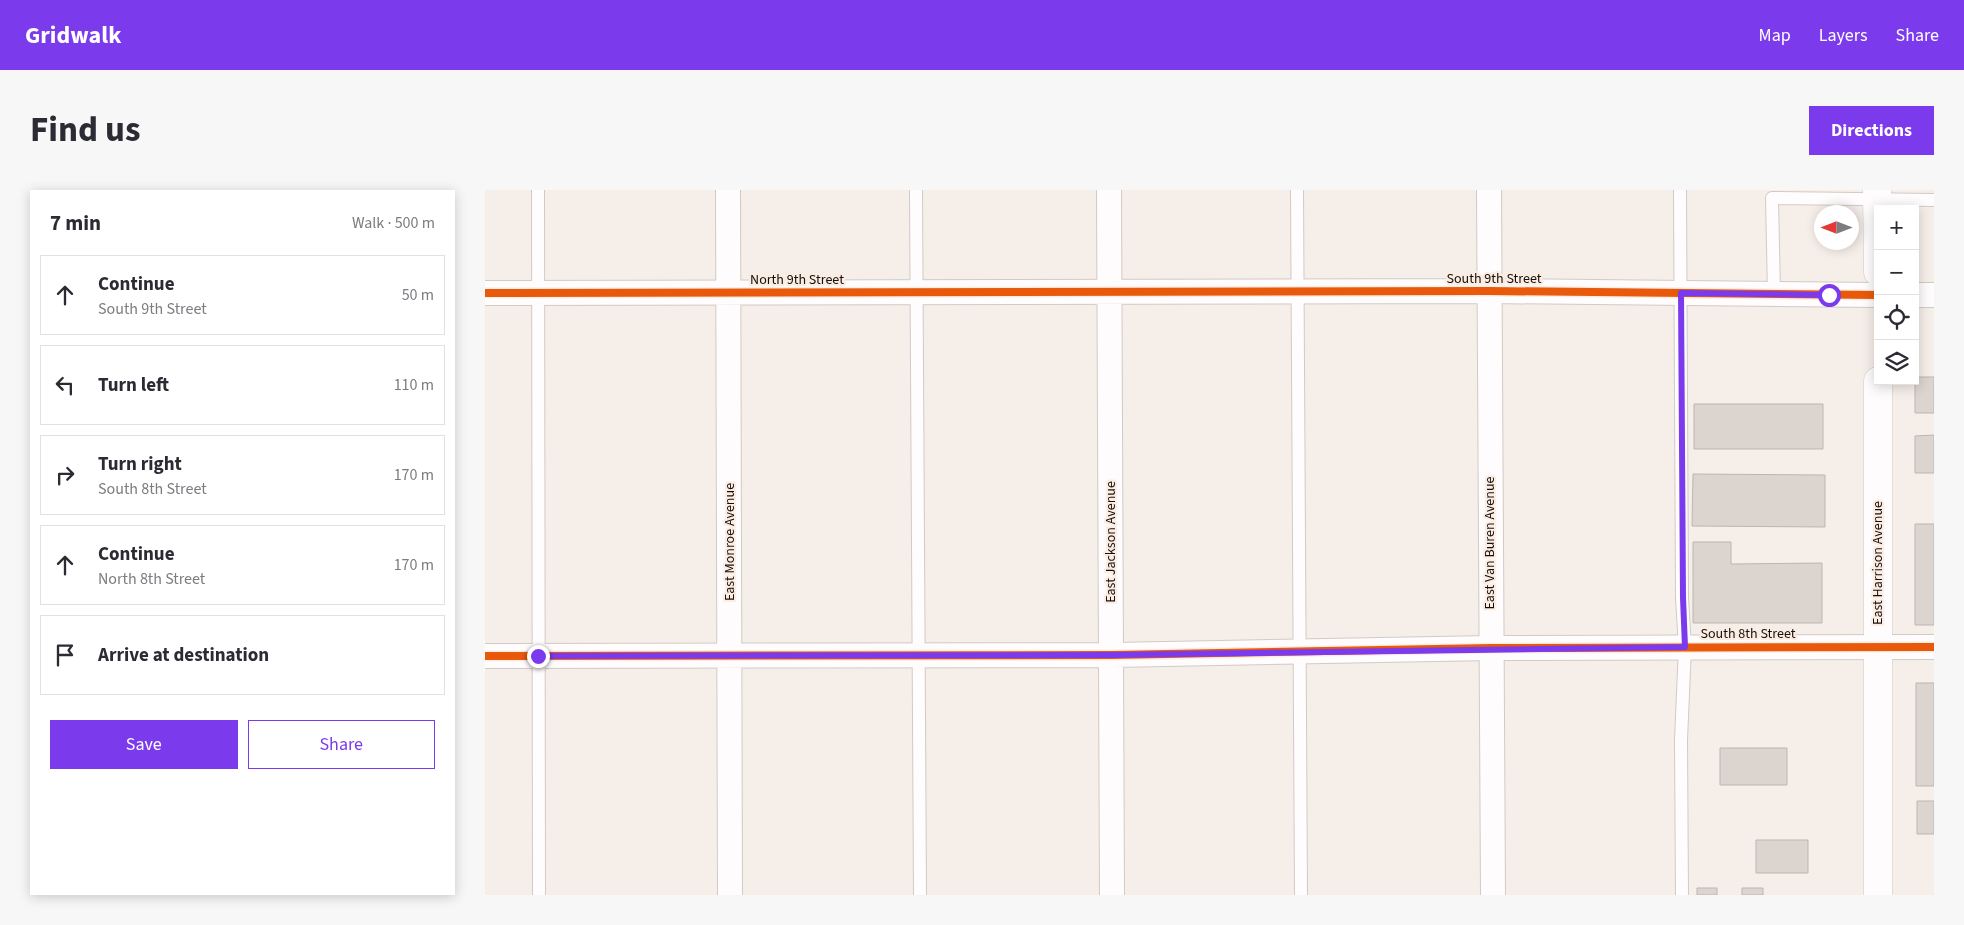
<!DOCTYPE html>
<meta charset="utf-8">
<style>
:root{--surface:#fff;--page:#f7f7f7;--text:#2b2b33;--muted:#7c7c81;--line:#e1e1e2;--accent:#7c3aed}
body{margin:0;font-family:"Source Sans 3",sans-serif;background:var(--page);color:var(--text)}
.controls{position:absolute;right:15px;top:15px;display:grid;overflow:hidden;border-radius:0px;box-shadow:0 2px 12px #0003}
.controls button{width:45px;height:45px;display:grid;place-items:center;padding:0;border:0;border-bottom:1px solid var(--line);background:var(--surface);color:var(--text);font:25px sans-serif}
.compass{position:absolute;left:1329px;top:15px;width:45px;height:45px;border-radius:50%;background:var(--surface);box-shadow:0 2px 12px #0003;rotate:270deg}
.stop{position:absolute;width:15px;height:15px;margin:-11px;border:4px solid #7c3aed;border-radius:50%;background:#fff}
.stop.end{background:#7c3aed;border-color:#fff;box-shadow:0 1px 5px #0008}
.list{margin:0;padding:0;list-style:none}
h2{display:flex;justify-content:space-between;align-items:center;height:65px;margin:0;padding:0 20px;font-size:21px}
h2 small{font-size:16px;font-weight:400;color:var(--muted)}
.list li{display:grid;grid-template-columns:32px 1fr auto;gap:15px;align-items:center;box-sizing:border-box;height:80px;margin:0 10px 10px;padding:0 10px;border:1px solid var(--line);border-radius:0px}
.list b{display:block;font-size:19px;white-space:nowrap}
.list p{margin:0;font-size:16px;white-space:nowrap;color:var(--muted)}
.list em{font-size:16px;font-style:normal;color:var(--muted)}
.actions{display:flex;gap:10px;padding:15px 20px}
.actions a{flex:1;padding:11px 0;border:1px solid var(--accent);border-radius:0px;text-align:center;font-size:18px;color:var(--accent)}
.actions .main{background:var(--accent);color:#fff}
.icon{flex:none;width:28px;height:28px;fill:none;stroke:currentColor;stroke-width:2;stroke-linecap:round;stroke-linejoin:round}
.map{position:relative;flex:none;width:1449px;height:705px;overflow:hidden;border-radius:0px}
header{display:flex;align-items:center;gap:30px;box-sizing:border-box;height:70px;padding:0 25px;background:var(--accent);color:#fff}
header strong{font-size:24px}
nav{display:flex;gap:28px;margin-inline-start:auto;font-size:18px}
.intro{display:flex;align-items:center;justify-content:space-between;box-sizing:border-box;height:120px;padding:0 30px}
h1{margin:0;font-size:35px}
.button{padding:12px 22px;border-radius:0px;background:var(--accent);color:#fff;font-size:18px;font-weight:700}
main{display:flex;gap:30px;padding:0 30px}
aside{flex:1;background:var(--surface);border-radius:0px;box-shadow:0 2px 12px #0003}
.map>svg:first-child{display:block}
.building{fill:#dcd4ce;stroke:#bdb5b0}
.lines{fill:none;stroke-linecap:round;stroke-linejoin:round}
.lane-casing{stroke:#d2cac6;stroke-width:14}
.street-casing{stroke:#d2cac6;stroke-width:26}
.secondary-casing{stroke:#d2cac6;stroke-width:29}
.lane{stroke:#fefcfc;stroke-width:12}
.street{stroke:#fefcfc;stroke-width:24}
.secondary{stroke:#fefcfc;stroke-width:28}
.cycleway-casing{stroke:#fbede4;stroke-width:11}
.cycleway{stroke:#e8590c;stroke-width:8}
.route{stroke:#7c3aed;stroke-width:6}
.labels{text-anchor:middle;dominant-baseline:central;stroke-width:4.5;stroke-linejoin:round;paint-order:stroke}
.street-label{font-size:14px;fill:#160f0a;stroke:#fbede4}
</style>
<header>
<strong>Gridwalk</strong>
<nav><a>Map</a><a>Layers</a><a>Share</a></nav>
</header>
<div class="intro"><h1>Find us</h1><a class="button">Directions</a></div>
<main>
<aside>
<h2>7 min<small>Walk · 500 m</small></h2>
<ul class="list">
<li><svg class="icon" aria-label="ahead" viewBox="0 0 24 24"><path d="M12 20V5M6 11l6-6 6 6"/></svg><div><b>Continue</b><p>South 9th Street</p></div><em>50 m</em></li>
<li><svg class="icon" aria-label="left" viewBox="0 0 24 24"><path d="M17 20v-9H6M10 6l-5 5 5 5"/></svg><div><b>Turn left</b></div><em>110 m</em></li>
<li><svg class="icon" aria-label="right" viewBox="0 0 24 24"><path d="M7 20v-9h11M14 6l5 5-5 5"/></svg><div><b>Turn right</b><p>South 8th Street</p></div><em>170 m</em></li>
<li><svg class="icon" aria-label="ahead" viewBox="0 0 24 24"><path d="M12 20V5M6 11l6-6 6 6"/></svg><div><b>Continue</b><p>North 8th Street</p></div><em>170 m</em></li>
<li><svg class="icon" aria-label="arrive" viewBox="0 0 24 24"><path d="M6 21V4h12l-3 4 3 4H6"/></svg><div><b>Arrive at destination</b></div></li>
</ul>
<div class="actions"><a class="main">Save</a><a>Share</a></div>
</aside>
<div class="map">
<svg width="1449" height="705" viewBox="0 0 1449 705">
<rect width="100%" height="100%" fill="#f6eee9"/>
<path class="building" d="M1430,187H1449V223H1430Z
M1209,214H1338V259H1209Z
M1449,245V283H1430V246Z
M1208,284L1340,285V337L1207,336Z
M1430,334H1449V435H1430Z
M1208,352H1246V374L1337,373V433H1208Z
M1431,493H1449V596H1431Z
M1235,558H1302V595H1235Z
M1432,611H1449V644H1432Z
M1271,650H1323V683H1271Z
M1212,698H1232V705H1212Z
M1257,698H1278V705H1257Z"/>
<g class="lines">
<g class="lane-casing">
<path id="lane" d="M53,0L54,705
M431,0L435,705
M812,0L816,705
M1195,0L1197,408L1200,457L1196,550L1197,705
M1289,104L1287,8L1449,10"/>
</g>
<g class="street-casing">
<path id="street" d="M243,0L245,705
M624,0L627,705
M1004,0L1008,705
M0,103L1004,101L1393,105
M1430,105H1449
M0,466L627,465L1006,458L1449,457"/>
</g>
<g class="secondary-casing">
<path id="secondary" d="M1392,0L1393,82
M1393,191V705"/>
</g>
<use href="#lane" class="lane"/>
<use href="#street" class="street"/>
<use href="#secondary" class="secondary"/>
<g class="cycleway-casing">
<path id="cycleway" d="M0,103L1004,101L1393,105
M0,466L627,465L1006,458L1449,457"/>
</g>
<use href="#cycleway" class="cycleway"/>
</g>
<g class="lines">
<path class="route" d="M53,466L627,465L1200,457L1198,408L1196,103L1344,105"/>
</g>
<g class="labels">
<g class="street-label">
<text x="1009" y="89">South 9th Street</text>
<text x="312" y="90">North 9th Street</text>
<text transform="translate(245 352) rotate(-90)">East Monroe Avenue</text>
<text transform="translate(626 352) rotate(-90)">East Jackson Avenue</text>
<text transform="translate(1005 353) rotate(-90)">East Van Buren Avenue</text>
<text transform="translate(1393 373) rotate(-90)">East Harrison Avenue</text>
<text x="1263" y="444">South 8th Street</text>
</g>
</g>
</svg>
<div class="controls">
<button>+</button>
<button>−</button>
<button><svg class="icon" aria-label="locate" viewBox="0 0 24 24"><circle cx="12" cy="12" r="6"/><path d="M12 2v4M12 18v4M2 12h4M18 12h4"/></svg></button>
<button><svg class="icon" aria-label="layers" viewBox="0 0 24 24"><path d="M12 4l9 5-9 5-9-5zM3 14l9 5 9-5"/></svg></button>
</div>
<svg class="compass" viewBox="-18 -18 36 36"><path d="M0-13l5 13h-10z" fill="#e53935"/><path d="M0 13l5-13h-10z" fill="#7c7c81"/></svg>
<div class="stop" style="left:1344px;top:105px"></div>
<div class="stop end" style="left:53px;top:466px"></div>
</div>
</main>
